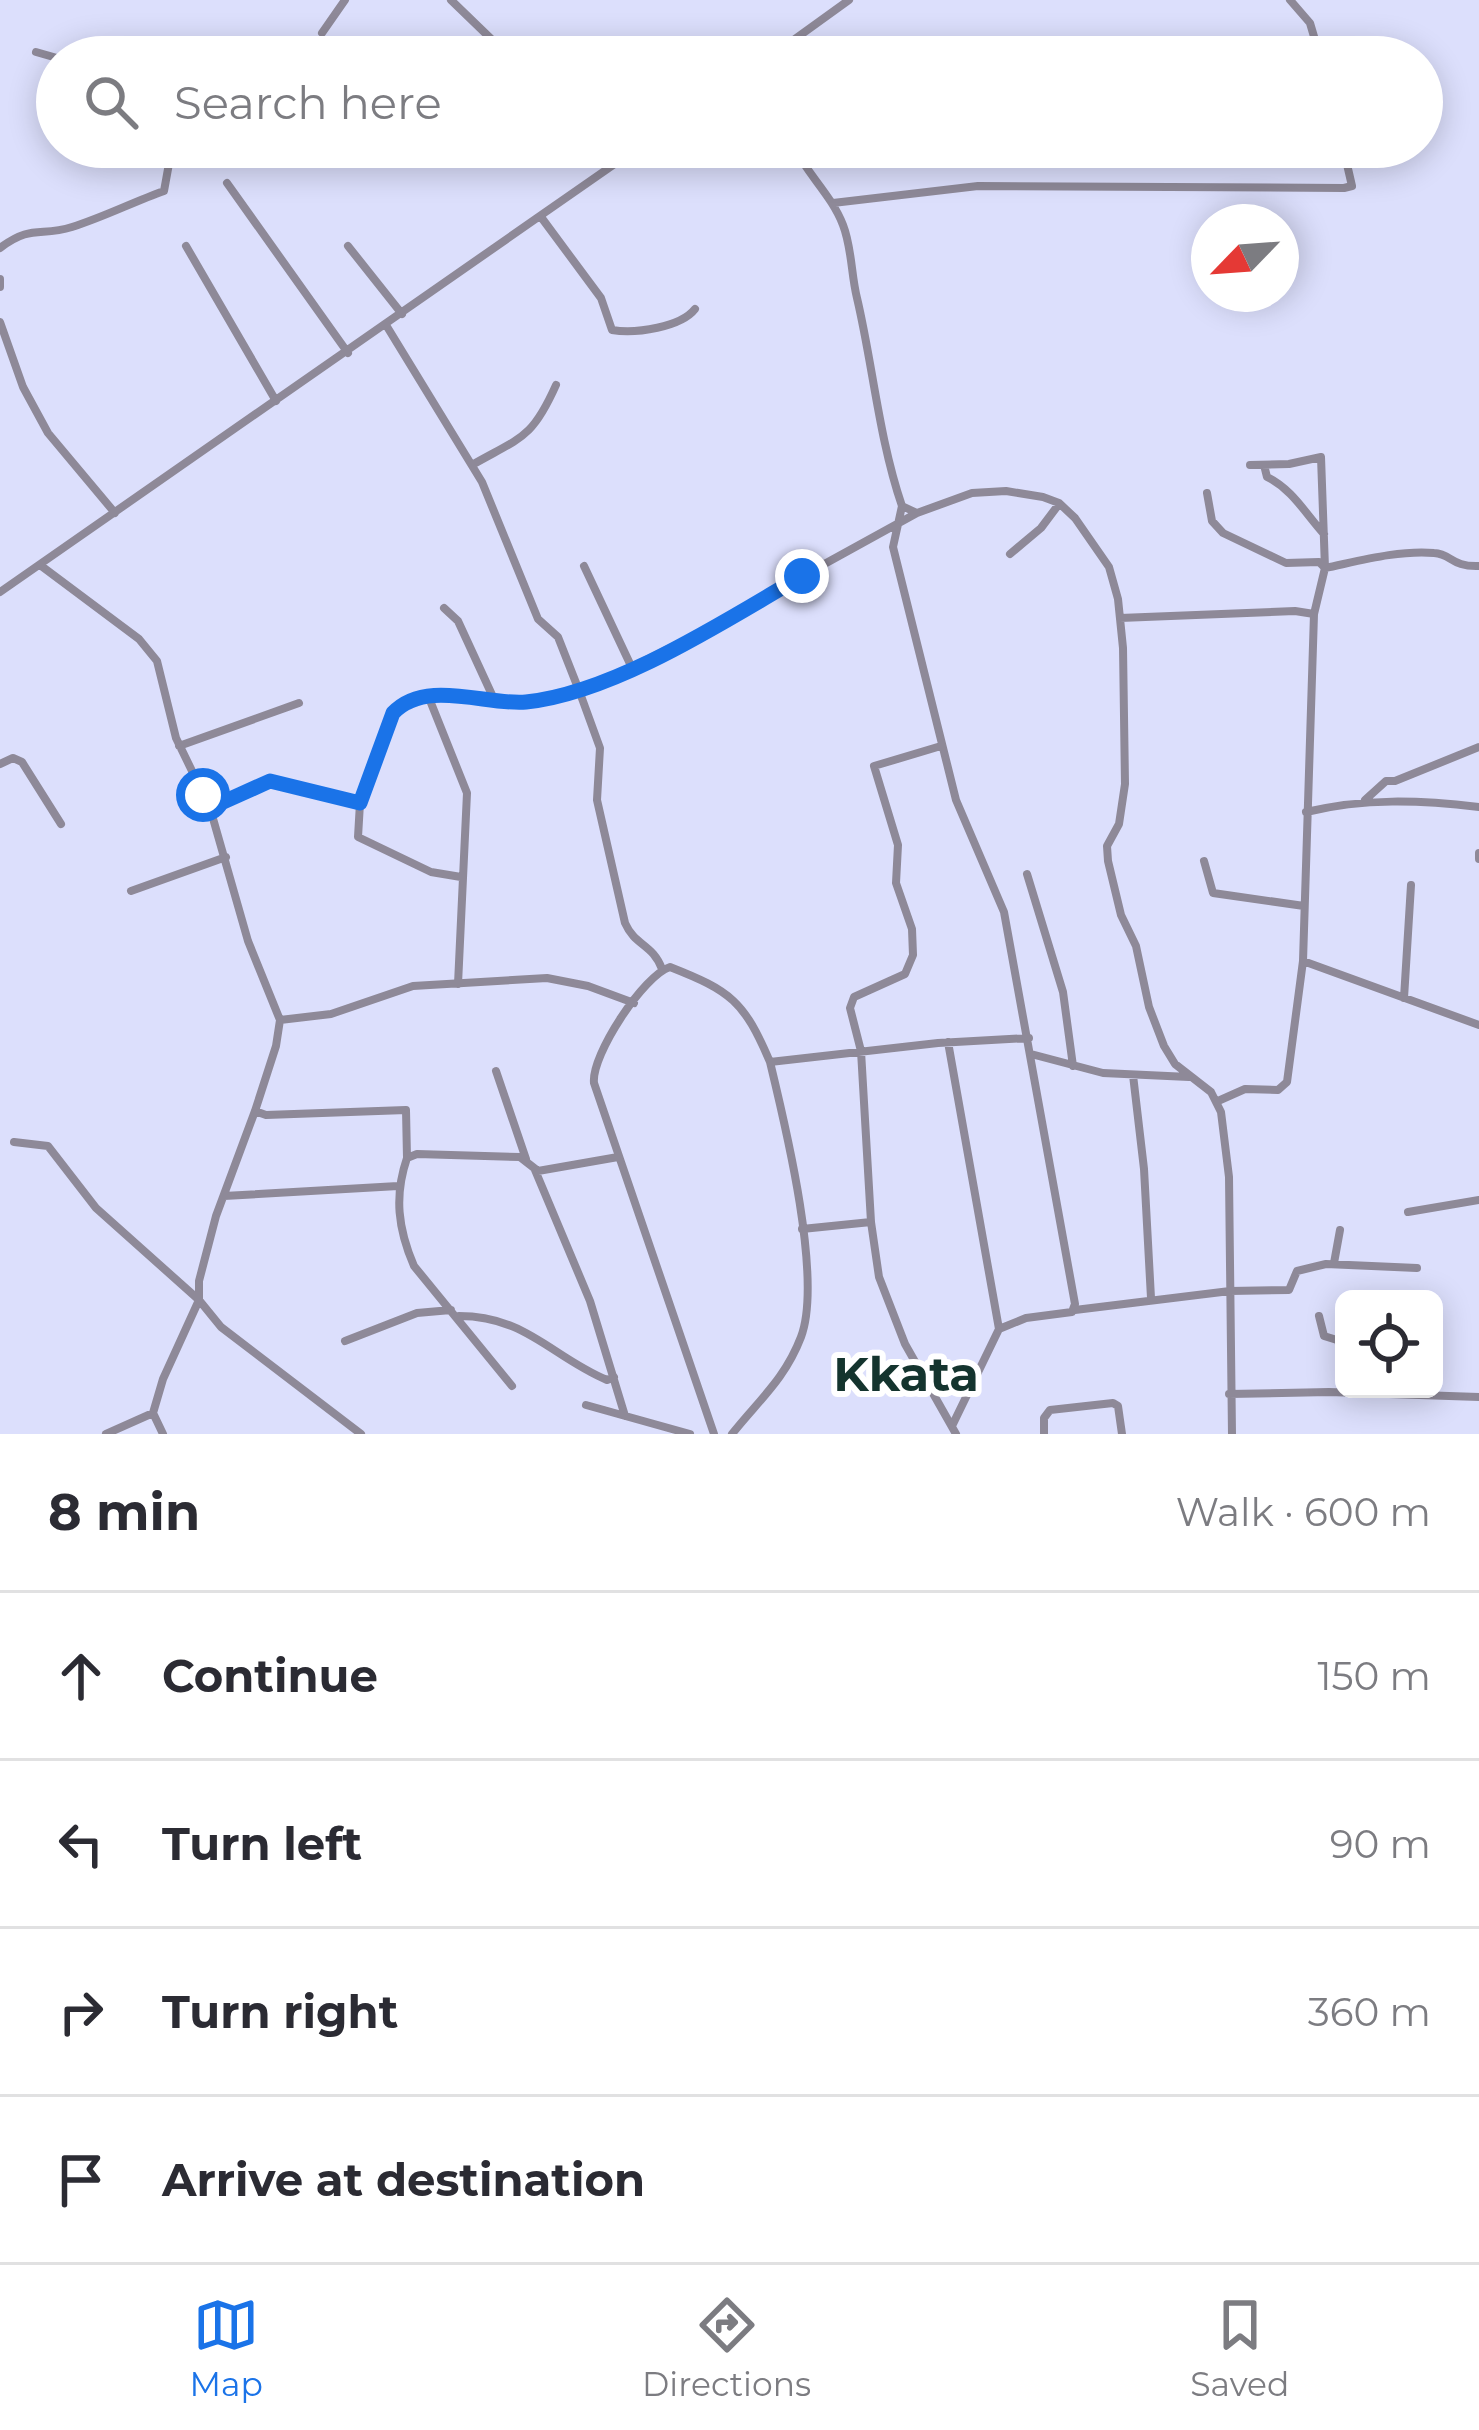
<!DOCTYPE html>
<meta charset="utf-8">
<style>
:root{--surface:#fff;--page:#f2f2f3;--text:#2b2b33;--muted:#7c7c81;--line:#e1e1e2;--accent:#1a73e8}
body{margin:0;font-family:Montserrat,sans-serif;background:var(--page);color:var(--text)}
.controls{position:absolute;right:36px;bottom:36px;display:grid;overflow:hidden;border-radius:18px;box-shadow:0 6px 30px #0003}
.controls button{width:108px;height:108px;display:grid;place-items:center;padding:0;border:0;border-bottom:3px solid var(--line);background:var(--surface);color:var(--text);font:60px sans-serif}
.compass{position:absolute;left:1191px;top:204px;width:108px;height:108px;border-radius:50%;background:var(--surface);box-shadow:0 6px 30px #0003;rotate:245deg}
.stop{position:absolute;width:36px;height:36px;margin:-27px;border:9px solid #1a73e8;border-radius:50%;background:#fff}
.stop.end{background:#1a73e8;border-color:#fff;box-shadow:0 3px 12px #0008}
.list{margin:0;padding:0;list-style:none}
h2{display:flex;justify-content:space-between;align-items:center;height:156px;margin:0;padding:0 48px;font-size:51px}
h2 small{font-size:39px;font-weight:400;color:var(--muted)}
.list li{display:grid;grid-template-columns:78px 1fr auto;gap:36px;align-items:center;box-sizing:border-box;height:168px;padding:0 48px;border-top:3px solid var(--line)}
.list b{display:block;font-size:45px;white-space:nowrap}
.list em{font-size:39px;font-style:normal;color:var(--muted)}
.icon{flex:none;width:66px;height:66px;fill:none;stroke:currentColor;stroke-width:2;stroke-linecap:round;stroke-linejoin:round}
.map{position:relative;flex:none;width:1479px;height:1434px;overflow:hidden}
.search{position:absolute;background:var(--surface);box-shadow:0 6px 30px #0003;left:36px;right:36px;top:36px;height:132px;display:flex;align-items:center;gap:30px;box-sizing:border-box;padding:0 42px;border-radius:66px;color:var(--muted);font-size:45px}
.sheet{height:828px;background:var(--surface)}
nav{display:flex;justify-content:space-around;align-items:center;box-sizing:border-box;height:168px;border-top:3px solid var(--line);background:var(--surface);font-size:33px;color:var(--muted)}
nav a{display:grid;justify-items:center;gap:6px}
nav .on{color:var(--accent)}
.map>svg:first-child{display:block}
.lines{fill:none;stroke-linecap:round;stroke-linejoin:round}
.street{stroke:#8e8998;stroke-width:8}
.route{stroke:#1a73e8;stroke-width:15}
.labels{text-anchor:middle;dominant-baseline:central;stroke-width:12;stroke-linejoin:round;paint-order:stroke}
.quarter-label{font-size:48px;font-weight:bold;fill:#14342e;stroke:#fff}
</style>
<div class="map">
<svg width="1479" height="1434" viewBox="0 0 1479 1434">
<rect width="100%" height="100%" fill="#dcdffc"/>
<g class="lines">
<path class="street" d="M451,0L510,57
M1290,0L1310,23L1320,57
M322,33L345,0
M36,52L57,58
M770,57L849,0
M598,147L612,165
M794,147C808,175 832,196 843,225C852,248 851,274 857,298C873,366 879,439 902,506L917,513L972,493L1006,491L1043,497L1059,503L1075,518L1109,567L1118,599L1123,648L1125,784L1119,824L1107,846L1108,861L1121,915L1136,946L1149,1007L1164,1046L1175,1064L1211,1092L1221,1112L1229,1177L1232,1434
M227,183L348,353
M833,203L978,186L1344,188L1352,186L1343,147
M541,217L601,298L612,330C636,334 681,327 695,309
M186,246L276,401
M348,246L402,314
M0,248C32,224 40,237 72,227C104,217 133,202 164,191L172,147
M0,279V287
M0,322L23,387L48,433L115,513
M472,465C521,437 532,439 556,385
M1250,465L1289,464L1321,457L1325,568L1314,614
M1264,465L1267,477C1292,489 1305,513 1324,534
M1207,493L1212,521L1223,533L1286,563L1319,562L1325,568C1359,561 1398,550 1434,553C1452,554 1451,567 1479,566
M902,506L893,547L956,800L1004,912L1075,1304L1072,1312L1026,1318L999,1329L952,1426
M1010,554L1041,528L1059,504
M40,565L139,639L157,661L176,738L210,808L248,941L280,1020L276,1046L255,1111L216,1216L199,1281V1300L163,1379L153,1413L106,1434
M584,566L632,668
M0,592L639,147
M444,608L458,621L493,697
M1120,618L1295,611L1314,614L1303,961L1287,1082L1278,1090L1245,1089L1218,1101
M429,698L467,793L458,984
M179,746L299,703
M941,746L874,766L898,845L896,883L912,929L913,955L905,974L854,997L850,1008L861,1051L871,1222L879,1277L905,1344L956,1434
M0,764L13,758L22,762L61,824
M1365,800L1386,781H1395L1479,747
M360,803L358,837L431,872L461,877
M210,808L270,781L360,803L393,713C424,679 484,703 523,702C541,702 561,696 580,693L558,637L538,619L482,482L386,325
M1306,812C1365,798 1419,800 1479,807
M1479,853V859
M1204,861L1213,893L1304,906
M1027,874L1063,992L1073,1066
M131,891L226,857
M1303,961L1479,1025
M662,969C653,944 635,946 625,923L597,800L600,748L580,693L690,638L917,513
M1404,998L1411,885
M280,1020L331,1014L413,986L547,978L588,986L634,1003
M948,1042L999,1329
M1031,1054L1103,1073L1189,1077
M496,1071L526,1159
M1133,1075L1144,1169L1151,1298
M255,1111L266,1115L406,1110L407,1158
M14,1142L48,1146L96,1208L199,1300L221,1327L361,1434
M535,1170L590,1301L625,1416
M224,1196L398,1186
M1408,1212L1479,1200
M802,1229L871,1222
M1334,1263L1340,1230
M1075,1310L1230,1291L1289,1290L1297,1271L1326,1264L1417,1268
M459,1316C526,1316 552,1357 607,1380L614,1377
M1319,1316L1324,1336L1337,1340L1344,1351
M345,1341L417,1313L451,1310
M512,1386L414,1266C398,1229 394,1196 407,1158L417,1154L520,1157L538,1171L618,1157
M1229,1394L1329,1392L1479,1397
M586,1405L690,1434
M153,1413L163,1434
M714,1434L594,1083C591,1055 644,975 670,967C731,991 744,1001 770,1062L938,1043L1029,1038
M732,1434C759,1400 785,1379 801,1337C823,1279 785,1124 770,1062
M1044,1434V1418L1050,1410L1113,1403L1118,1406L1122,1434"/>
</g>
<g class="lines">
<path class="route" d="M203,795L210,808L270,781L360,803L393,713C426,678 488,706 526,702C614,693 725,621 802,576"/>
</g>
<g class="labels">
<g class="quarter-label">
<text x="906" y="1374">Kkata</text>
</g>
</g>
</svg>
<div class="controls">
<button><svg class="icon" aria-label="locate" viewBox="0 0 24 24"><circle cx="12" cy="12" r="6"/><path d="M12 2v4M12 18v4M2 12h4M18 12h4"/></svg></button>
</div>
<svg class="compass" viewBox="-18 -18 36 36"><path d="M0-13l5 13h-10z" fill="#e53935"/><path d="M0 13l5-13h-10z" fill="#7c7c81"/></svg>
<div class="stop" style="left:203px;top:795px"></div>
<div class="stop end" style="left:802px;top:576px"></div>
<div class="search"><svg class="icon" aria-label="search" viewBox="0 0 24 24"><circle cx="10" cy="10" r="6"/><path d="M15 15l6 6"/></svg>Search here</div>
</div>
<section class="sheet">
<h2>8 min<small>Walk · 600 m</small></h2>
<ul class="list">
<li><svg class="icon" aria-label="ahead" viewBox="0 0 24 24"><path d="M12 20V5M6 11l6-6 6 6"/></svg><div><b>Continue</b></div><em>150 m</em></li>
<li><svg class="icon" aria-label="left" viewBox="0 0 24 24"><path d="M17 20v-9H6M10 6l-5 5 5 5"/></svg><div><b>Turn left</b></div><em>90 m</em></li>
<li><svg class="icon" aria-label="right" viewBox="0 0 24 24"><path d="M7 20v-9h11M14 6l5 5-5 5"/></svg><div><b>Turn right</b></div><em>360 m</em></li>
<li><svg class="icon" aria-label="arrive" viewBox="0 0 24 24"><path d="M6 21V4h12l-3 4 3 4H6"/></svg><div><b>Arrive at destination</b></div></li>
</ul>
</section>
<nav>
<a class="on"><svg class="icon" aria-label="map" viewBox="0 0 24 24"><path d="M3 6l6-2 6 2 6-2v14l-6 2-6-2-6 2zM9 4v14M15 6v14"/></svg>Map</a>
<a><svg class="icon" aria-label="directions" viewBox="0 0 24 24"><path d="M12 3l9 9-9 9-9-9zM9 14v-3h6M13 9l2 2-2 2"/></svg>Directions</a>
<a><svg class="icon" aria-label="saved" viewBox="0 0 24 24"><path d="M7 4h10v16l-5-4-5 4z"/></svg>Saved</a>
</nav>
